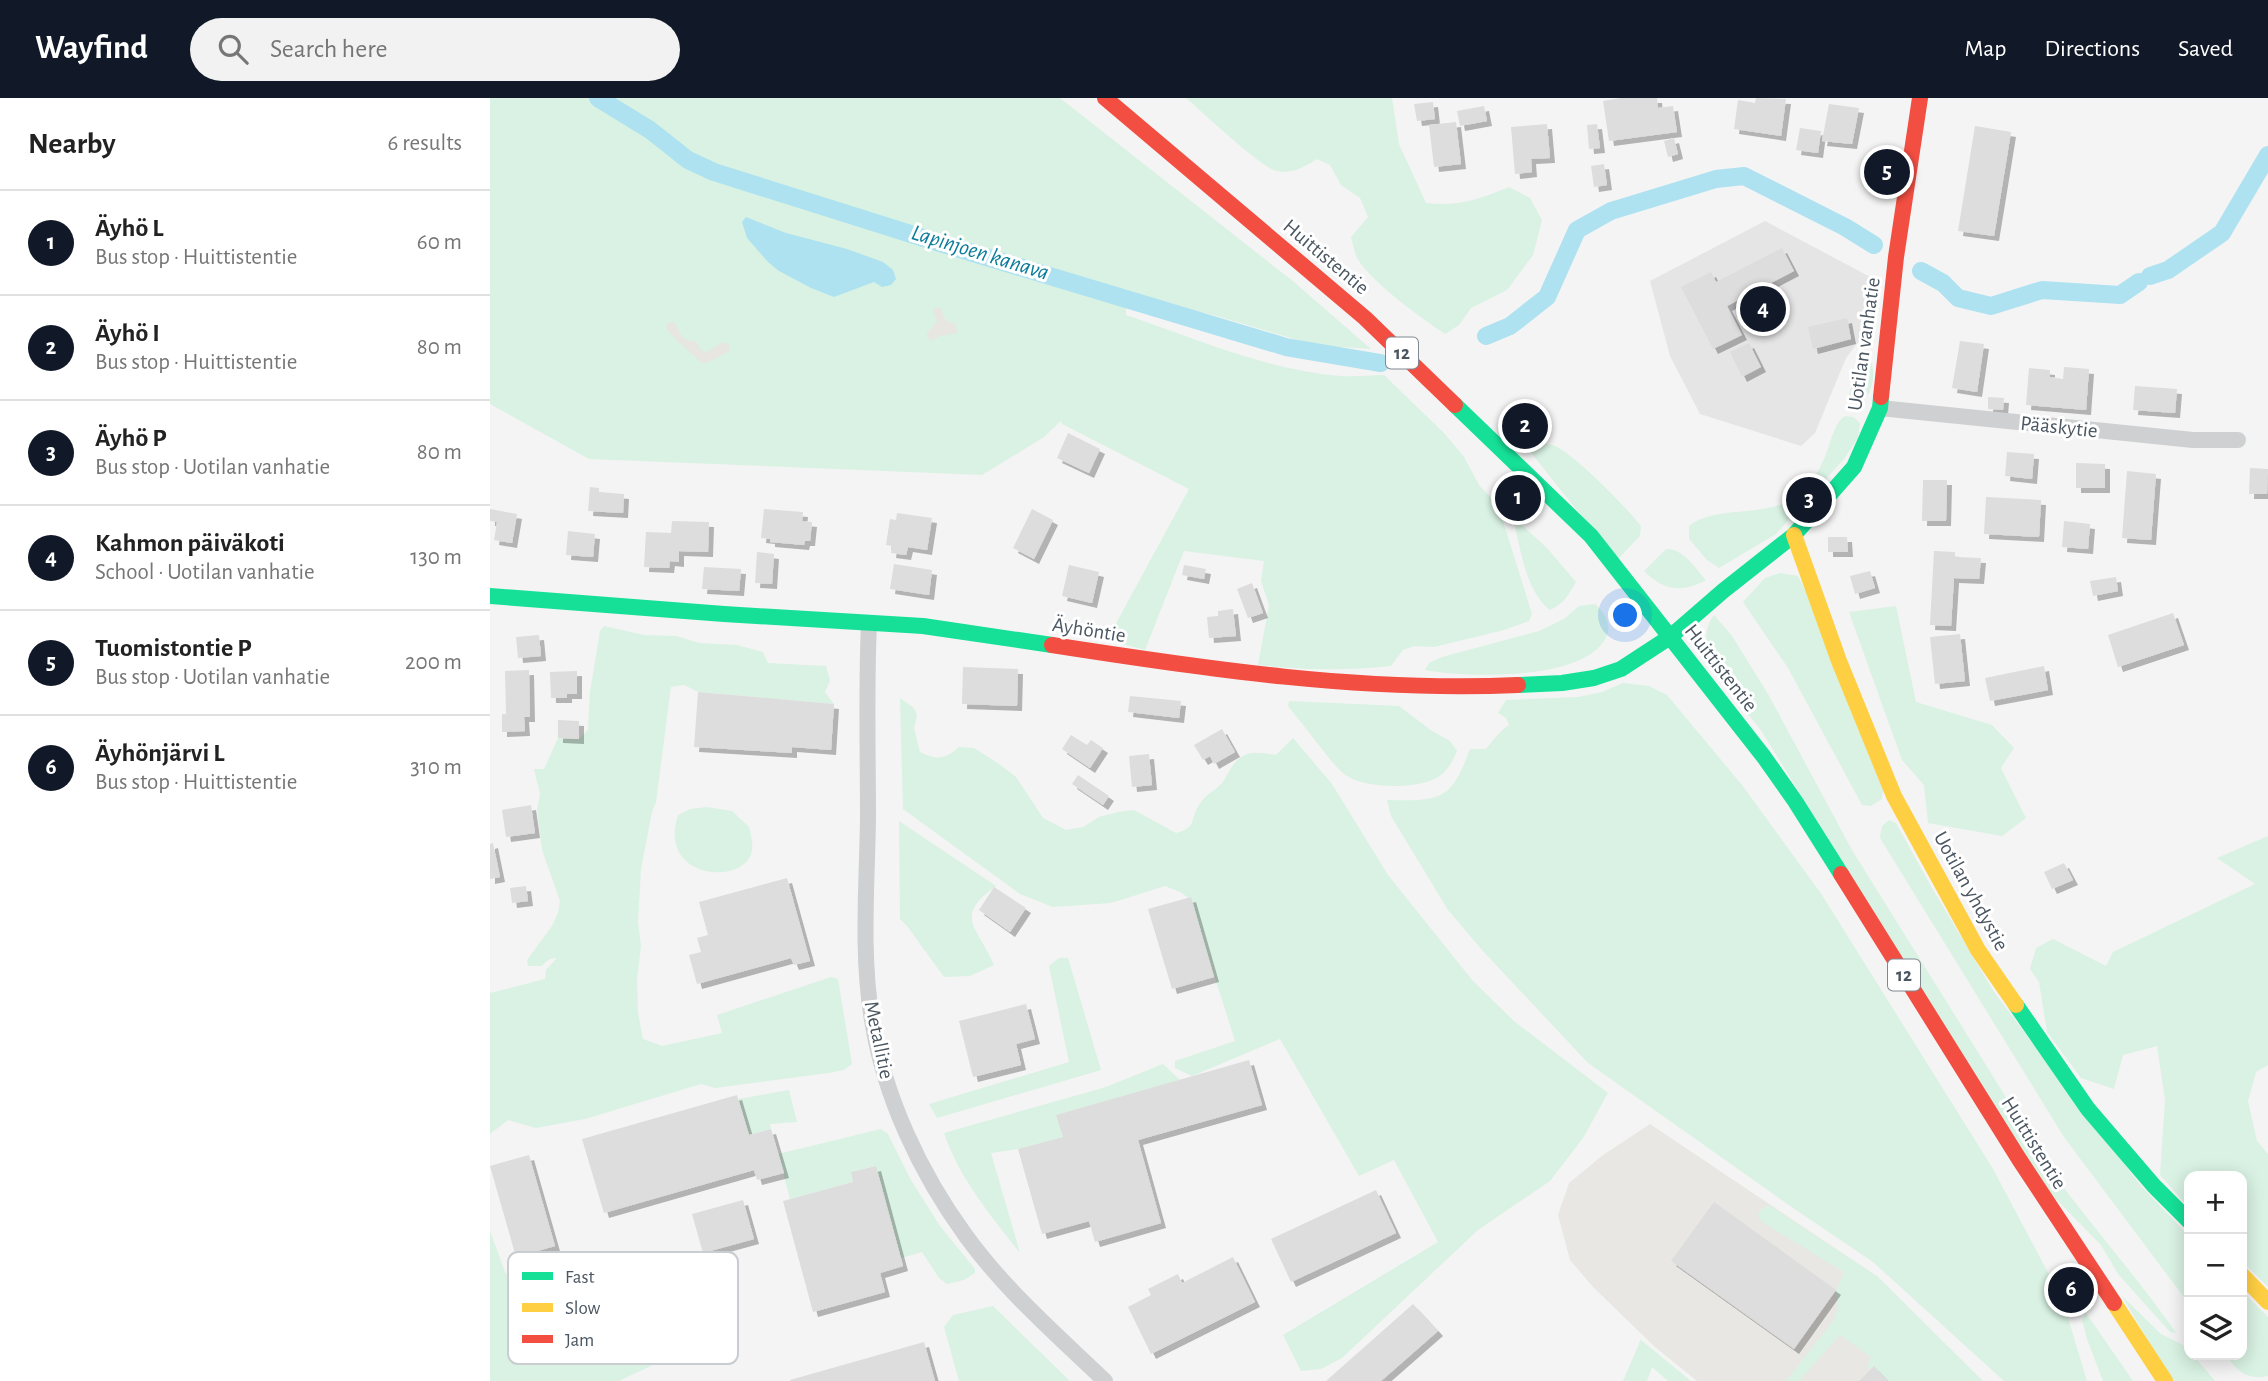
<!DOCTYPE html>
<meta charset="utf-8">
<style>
:root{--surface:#fff;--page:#f2f2f2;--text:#222;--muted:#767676;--line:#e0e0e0;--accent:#111827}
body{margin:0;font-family:"Alegreya Sans",sans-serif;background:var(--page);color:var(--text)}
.controls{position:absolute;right:21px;bottom:21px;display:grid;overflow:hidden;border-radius:14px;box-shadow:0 4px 18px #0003}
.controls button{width:63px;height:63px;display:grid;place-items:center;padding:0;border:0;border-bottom:2px solid var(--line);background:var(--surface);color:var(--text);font:35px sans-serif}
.you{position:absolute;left:1136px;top:518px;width:24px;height:24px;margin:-18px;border:5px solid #fff;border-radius:50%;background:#1a73e8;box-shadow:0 0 0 10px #1a73e833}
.badge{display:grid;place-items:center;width:46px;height:46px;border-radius:50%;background:var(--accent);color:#fff;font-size:23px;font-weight:700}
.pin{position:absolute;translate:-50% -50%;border:4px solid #fff;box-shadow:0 2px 7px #0006}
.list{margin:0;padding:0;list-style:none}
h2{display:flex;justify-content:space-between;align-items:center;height:91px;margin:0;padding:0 28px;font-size:30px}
h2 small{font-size:23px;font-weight:400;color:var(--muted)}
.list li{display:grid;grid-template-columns:46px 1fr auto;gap:21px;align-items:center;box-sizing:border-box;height:105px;padding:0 28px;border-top:2px solid var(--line)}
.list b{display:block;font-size:26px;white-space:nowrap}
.list p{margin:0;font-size:23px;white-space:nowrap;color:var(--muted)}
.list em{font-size:23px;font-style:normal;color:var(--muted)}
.icon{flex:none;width:38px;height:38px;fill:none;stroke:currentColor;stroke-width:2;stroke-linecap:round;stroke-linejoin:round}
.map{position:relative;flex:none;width:1778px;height:1283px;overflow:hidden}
header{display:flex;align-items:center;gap:42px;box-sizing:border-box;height:98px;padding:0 35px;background:var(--accent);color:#fff}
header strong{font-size:33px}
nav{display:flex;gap:38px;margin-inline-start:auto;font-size:24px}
.search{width:490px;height:63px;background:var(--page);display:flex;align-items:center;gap:18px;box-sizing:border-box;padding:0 24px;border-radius:38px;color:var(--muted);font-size:26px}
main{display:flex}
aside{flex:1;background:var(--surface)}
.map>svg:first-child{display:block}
.commercial{fill:#e8e7e3}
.education{fill:#e6e5e6}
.green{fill:#d9f2e3}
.sand{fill:#e7e6e1}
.water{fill:#aee2f0}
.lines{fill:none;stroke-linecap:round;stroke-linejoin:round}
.canal{stroke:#aee2f0;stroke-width:18}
.building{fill:#ddddde;filter:url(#shadow)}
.street{stroke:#ced0d2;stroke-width:16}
.fast{stroke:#16e098;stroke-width:16}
.slow{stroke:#ffcf43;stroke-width:16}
.jam{stroke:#f24e42;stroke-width:16}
.labels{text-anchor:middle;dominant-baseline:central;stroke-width:6;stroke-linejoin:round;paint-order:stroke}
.shield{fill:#fff;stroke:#808990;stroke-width:2}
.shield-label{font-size:19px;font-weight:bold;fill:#4a5661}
.street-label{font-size:21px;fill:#4a5661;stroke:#fff}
.water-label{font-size:23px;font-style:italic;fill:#0c7c9b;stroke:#fff}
.key{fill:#fff;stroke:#c9ccd0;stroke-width:2}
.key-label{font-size:19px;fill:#4a5661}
</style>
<header>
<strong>Wayfind</strong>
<div class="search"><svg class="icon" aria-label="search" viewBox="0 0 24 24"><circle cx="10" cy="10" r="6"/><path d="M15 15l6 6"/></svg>Search here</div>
<nav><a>Map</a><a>Directions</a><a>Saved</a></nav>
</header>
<main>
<aside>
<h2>Nearby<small>6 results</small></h2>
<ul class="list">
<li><span class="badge">1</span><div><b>Äyhö L</b><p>Bus stop · Huittistentie</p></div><em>60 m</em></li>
<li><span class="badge">2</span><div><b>Äyhö I</b><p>Bus stop · Huittistentie</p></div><em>80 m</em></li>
<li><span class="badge">3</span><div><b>Äyhö P</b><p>Bus stop · Uotilan vanhatie</p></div><em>80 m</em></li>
<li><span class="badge">4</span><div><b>Kahmon päiväkoti</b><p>School · Uotilan vanhatie</p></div><em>130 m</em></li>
<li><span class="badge">5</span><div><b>Tuomistontie P</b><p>Bus stop · Uotilan vanhatie</p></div><em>200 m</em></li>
<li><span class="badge">6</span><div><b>Äyhönjärvi L</b><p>Bus stop · Huittistentie</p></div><em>310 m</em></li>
</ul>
</aside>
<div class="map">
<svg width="1778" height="1283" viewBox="0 0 1778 1283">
<defs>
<filter id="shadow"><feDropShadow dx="5" dy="5" stdDeviation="0" flood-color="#0004"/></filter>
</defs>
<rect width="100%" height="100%" fill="#f4f4f4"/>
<path class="commercial" d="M1160,1026L1388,1179L1411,1283H1207L1165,1249L1103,1189L1080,1162L1068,1117L1079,1085L1113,1057Z"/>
<path class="education" d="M1275,123L1384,181L1372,239L1356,260L1325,335L1311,348L1210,316L1180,258L1160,183Z"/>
<path class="green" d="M0,0H570L804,184L881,251L824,247L727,218L649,199L636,193V217C706,241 777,272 851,278C865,279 880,277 894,277L954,335L974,359L989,387L1008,407L1042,516L1039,523L1014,532L944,549L924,548L913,552L901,568C853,573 816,572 768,567L779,507L771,483L774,463L694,453L655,552L617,542L699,391L572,326L571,323L554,339L492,377L99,361L0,306Z
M696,0H902L909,46L936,105C968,109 990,101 1019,89L1040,100L1052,122L1043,157L1017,192L981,210L969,227L955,236C931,220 881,184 867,160C864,154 863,145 861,139L878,119L870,100L851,87L840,67L827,61C814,69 803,76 786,73C772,70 711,13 696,0Z
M1381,264C1386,276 1382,294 1373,303H1361L1359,297L1367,269L1373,265Z
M1355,318L1363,319L1370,325L1368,340L1354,361L1286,436L1229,470L1217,462L1199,441V428C1225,407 1274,420 1304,400C1317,392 1328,375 1334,361C1340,348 1343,326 1355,318Z
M1043,345C1050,346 1059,345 1065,348C1084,356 1137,410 1151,428L1150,438L1127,462L1038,351L1037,347Z
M1023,419L1057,450L1086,484C1078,497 1075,505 1060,512C1035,493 1030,448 1023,419Z
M1176,451C1193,450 1205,470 1216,482C1191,495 1174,493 1154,473Z
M1290,475L1308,478L1317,495L1393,692L1392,701L1381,708L1372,707L1298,570L1253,504L1275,480Z
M1105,506C1113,512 1120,524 1118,534C1104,584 976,580 935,572L939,565L952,559L1049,533L1074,521L1089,508Z
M1406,508L1426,604L1502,627L1524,650L1511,670L1536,720L1512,738L1438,725L1434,687L1412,662L1359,514Z
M1224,517L1242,538L1278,596L1362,752L1565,1078C1604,1131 1648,1180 1686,1235L1680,1234L1628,1176L1611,1147L1559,1094L1270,631C1248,602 1197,553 1224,517Z
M114,528L154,537L186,538L209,545L247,547L273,554L278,565L336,568L340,583L335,594L344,606L208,594L194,587L181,589L166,704L162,714L151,771L148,824L151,848L147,881L148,915L153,941L172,948L232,935L227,917L341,879L348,881L362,966L354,972L338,975L225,990L211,986L95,1021L46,1030L18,1022L0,1036V895L55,881L56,872L67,860L60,861L51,868H38L37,862L62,828L68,815L70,803L52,752L47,712L50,696L44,671H54L68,640L89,641L98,632L100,594L110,533Z
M1133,585L1159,588L1177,597L1252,687L1332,797L1503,1071L1573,1203L1597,1283H1514L1383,1164L1303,1110L1098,965L992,852L958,812L901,718L897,702C951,703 961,703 980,651H996C1003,642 1010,633 1019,627L1016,620L1008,615L1016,602L1088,599L1112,594Z
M410,600L424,610L427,618L424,630L430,654C447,662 454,662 469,649L484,650L509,666L526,679L553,720L576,732L593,729L609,719L628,714L644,712L686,735C707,730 700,721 709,707C716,696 720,696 729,688C735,683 737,676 741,670C753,651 767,654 786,657L803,640L842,686L898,777L983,883L1025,924L1118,995L1093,1040L1060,1083L988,1132L852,1260L831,1271L811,1273L793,1237L948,1144L904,1062L869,1078L790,941L702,978L685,970V963L745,943L700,801L690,794L675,788L621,805L563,809L530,796L413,711Z
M799,603L909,608L942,633L960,643L967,653C963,662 958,673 948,679C928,692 872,691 854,676C839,663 819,633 805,617L798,608Z
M217,709L242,713L259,729C261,737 264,748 261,756C250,788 167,780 188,717L200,711Z
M1399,722L1406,725L1442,790L1504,894L1651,1088L1699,1138V1206L1574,1039L1390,740L1392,728Z
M409,723L506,788C463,819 487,828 504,867L480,878L454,879L417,828L410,821Z
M1778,738V967L1766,974L1758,1003L1767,1043L1778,1056V1189L1752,1163V1078H1699V1110L1670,1077L1675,1002L1667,948L1633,957L1624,991L1591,980L1557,934L1549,884L1540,871L1546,850L1563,841L1616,868L1623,854L1765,786L1727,760Z
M569,860H578L611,972L447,1020L439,1006L579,964L559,868Z
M673,966L690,982L567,1017L573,1039L528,1051L501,1055L530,1155C501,1118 469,1080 454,1035L616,989Z
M299,992L307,1024L280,1026L281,1031L259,1037L248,1001Z
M391,1031L398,1036L421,1082L450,1128L485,1171V1175L474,1182L457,1186L449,1180L432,1154L411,1160L385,1068L361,1074L363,1084L300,1101L288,1056Z
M1279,1107L1388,1179L1493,1283H1391L1377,1268L1381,1259L1350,1237L1309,1283H1296L1344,1222L1348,1208L1346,1194L1354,1174L1272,1124L1268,1117L1270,1112Z
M0,1133L15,1174L45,1211L81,1192L110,1183L141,1165H167L187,1191L211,1244L129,1283H0Z
M1752,1193L1778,1219V1278C1756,1282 1748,1274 1736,1257H1752Z
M1632,1198L1671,1236L1695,1248L1699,1252V1257H1703L1725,1283H1682Z
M503,1208L580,1283H469L454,1229L463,1217Z
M1596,1215L1643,1283H1613L1597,1241L1592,1222Z
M1151,1241V1242L1201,1283H1178L1162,1269L1157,1283H1133Z"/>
<path class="sand" d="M447,210H451C455,222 454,223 466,226L467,235L450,238L440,243L436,235L447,224L443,212Z
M184,224C192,235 190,244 206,243L212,253L217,254C225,250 227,244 238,245L240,253L217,265H212C199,253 187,244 176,230L177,225Z"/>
<path class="water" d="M256,119L296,135L357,151L393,164L403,172L406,181L401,187L392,189L384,184L344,199L321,190L289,173L278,164L257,140L252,124Z"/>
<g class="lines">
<path class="canal" d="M108,0L160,32L198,62L224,74L443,143L796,249L891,265
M1431,173L1453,185L1468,200L1501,208L1552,192L1630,197L1649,184
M1660,178L1678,172L1732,135L1778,57
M996,238L1020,228L1057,199L1087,132L1121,113L1226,81L1254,78L1355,129L1384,147"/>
</g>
<path class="building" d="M1131,0H1167L1168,10L1183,8L1187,34L1119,43L1113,3Z
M1266,0L1296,1L1291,38L1244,31L1248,2L1265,5Z
M943,4L945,21L927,23L924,6Z
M1339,6L1369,10L1362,46L1332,43Z
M994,8L997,23L970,28L967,13Z
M966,24L971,66L944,69L939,27Z
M1057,26L1060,60L1041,61L1042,74L1025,76L1021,29Z
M1107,26L1110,50L1099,51L1097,27Z
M1485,28L1521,34L1504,138L1468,133Z
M1310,30L1331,33L1328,55L1306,52Z
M1184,40L1188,56L1178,59L1174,43Z
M1114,66L1117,87L1104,89L1101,68Z
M1292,150L1304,173L1237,208L1252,237L1223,251L1191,189L1221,174L1226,184Z
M1357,220L1361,241L1323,251L1318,229Z
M1470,243L1494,246L1487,294L1462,290Z
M1259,245L1271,269L1252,279L1240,254Z
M1574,269L1599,271L1596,312L1536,307L1539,270L1560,272V279L1573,281Z
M1645,288L1687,291L1685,315L1643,312Z
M1498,299L1514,300L1513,312L1498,311Z
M578,335L610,351L599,375L567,360Z
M1517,354L1544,356L1542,381L1515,378Z
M1586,365L1615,366V390H1586Z
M1760,370L1778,371L1777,396H1759Z
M1637,373L1666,376L1661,442L1632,440Z
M1433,382H1457L1456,423H1432Z
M100,389L109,390V394L134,396L133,415L98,413Z
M1496,399L1551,402L1549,439L1494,436Z
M0,411L27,416L22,445L4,442L7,424L0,423Z
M274,411L313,414L312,423L322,424L320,443H315L314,447L280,444V441L271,440Z
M542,411L563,422L544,461L523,450Z
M407,415L442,420L437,452L418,449L416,457L401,455L402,448L396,447L400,421L406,422Z
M182,423L219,424L218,454L189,453V464L180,463L179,470L154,469L156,434L181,435Z
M1574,423L1600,426L1598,451L1572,449Z
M78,433L105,436L103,459L76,457Z
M1338,439H1357L1358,454H1338Z
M1444,453L1465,454V459L1491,460L1489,481L1464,480L1461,528L1440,527Z
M267,454L284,456L282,486L265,485Z
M404,466L442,472L439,497L400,491Z
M579,467L609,474L602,505L572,498Z
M694,467L716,471L714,481L692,477Z
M214,469L251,471L249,493L212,491Z
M1380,473L1385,490L1365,496L1360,478Z
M1626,479L1628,493L1603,498L1600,483Z
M762,485L773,515L758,520L747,491Z
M743,511L746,538L719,540L717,519L728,518V513Z
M1683,515L1694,547L1628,569L1618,537Z
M1470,536L1475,583L1445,586L1440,539Z
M49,537L51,558L28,560L26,539Z
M1554,568L1558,592L1500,603L1495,580Z
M473,569L528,571L527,608L472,606Z
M39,572L40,619H34L35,633L12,634V616H16L15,573Z
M87,573V596H77V600H61L60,574Z
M208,594L344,606L341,652L302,649V655L204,649Z
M640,598L691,603L689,620L638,614Z
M68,622L89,623V641L68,640Z
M732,631L745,654L724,666L720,658L713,662L704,647Z
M581,637L597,647L601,642L613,650L600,670L572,651Z
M659,656L662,687L642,689L639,658Z
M588,677L619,698L613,707L582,686Z
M41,707L45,735L16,739L12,712Z
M3,745L10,779L0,781V746Z
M1574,765L1583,782L1562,791L1554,774Z
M297,780L320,863L304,867L301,860L207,886L199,857L211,854L207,840L218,837L209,804Z
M36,788L38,803L22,805L20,790Z
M504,789L536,810L520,834L489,812Z
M701,799L724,879L682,891L658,811Z
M536,906L545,941L526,946L531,967L483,979L469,923Z
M759,962L772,1007L648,1042L671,1125L605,1144L599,1123L552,1136L528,1051L573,1039L566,1017Z
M247,997L259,1037L281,1031L294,1075L267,1082L264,1072L114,1115L92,1041Z
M39,1057L65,1148L26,1159L0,1068Z
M386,1068L413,1168L390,1175L395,1194L323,1214L293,1103L363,1084L361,1074Z
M886,1092L906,1135L801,1184L781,1141Z
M253,1102L264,1141L213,1155L202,1116Z
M1224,1104L1346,1192L1304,1251L1181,1163Z
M743,1159L765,1204L661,1256L638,1209L661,1197L658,1191L688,1176L692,1185Z
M923,1206L948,1233L891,1283H836Z
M434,1244L445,1283H300V1282Z
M1384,1268L1398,1283H1369Z"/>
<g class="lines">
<path class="street" d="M1390,310L1703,342H1748
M379,525C376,590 378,656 378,721C377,787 371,856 382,922C394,998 430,1075 476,1138C515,1192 567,1237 615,1283"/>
<path class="fast" d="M965,307L1101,438L1274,659L1305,703L1351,776
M0,498L234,516L433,528L562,547
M1028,587L1072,585L1104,580L1131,571L1180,539L1233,493L1304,437L1364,369L1390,310L1391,299
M1526,907L1598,1011L1664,1088L1699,1123"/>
<path class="slow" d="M1304,437L1349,563L1404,698L1488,852L1526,907
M1752,1177L1778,1204
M1624,1205L1675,1283"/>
<path class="jam" d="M615,0L875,220L965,307
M1391,299L1406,159L1430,0
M562,547C716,571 871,594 1028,587
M1351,776L1529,1061L1624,1205"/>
</g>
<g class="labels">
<g class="shield">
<rect x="896" y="239.5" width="32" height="31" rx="5"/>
<rect x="1398" y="861.5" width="32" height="31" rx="5"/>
</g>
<g class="shield-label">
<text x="912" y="255">12</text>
<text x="1414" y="877">12</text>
</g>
<g class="street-label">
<text transform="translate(836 159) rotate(40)">Huittistentie</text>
<text transform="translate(1374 246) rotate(-82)">Uotilan vanhatie</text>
<text transform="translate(1569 329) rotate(6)">Pääskytie</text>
<text transform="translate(599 532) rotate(9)">Äyhöntie</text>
<text transform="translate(1231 570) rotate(52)">Huittistentie</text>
<text transform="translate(1481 793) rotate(61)">Uotilan yhdystie</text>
<text transform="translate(389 942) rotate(78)">Metallitie</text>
<text transform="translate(1544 1045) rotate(58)">Huittistentie</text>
</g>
<g class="water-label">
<text transform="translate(490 155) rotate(17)">Lapinjoen kanava</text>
</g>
</g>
<rect x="18" y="1154" width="230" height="112" rx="10" class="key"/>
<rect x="32" y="1174" width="31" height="8" fill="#16e098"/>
<rect x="32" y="1205" width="31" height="9" fill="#ffcf43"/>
<rect x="32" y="1237" width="31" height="8" fill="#f24e42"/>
<g class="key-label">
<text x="75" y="1185">Fast</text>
<text x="75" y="1216">Slow</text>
<text x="75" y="1248">Jam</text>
</g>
</svg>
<div class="controls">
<button>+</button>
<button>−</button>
<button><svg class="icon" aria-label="layers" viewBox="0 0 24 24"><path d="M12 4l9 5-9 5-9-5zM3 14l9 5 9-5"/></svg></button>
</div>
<div class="you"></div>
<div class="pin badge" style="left:1028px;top:400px">1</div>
<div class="pin badge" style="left:1035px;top:328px">2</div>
<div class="pin badge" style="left:1319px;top:402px">3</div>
<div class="pin badge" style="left:1273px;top:211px">4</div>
<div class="pin badge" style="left:1397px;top:74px">5</div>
<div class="pin badge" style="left:1581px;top:1192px">6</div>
</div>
</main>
